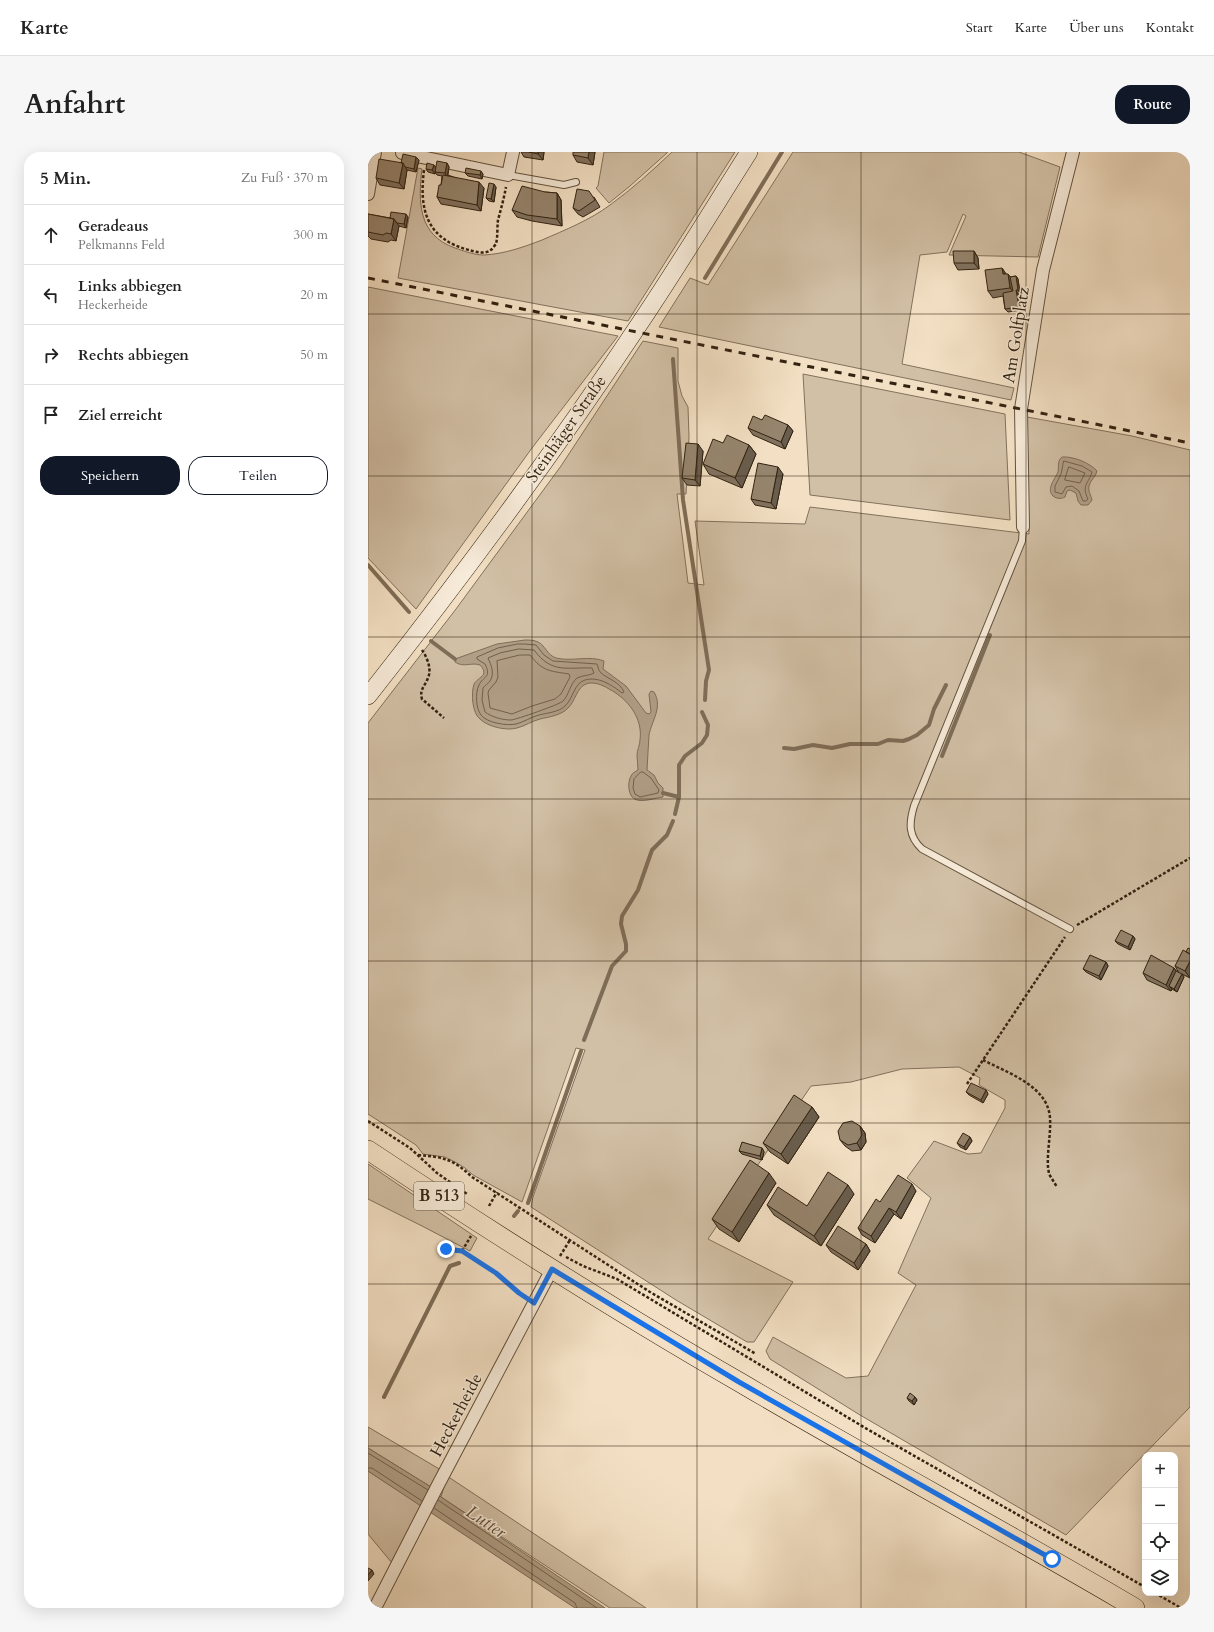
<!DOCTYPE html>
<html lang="de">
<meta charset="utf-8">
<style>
:root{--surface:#fff;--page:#f6f6f6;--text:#222;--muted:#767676;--line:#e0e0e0;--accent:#111827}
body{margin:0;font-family:Cardo,serif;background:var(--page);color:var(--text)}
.controls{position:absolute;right:12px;bottom:12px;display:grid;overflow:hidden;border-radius:8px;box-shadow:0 4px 16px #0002}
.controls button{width:36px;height:36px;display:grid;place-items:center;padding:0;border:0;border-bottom:1px solid var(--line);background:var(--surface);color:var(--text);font:20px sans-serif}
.stop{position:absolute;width:12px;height:12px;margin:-9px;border:3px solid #1a73e8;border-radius:50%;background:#fff}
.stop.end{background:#1a73e8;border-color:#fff;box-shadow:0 1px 4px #0008}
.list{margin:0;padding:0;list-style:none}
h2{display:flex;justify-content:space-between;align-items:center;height:52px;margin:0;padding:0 16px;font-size:17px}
h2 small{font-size:13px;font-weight:400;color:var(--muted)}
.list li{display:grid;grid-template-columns:26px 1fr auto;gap:12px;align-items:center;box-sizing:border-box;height:60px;padding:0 16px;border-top:1px solid var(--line)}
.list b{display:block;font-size:15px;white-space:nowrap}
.list p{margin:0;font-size:13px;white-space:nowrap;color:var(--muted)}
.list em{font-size:13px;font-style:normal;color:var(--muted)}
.actions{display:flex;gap:8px;padding:12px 16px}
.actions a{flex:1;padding:9px 0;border:1px solid var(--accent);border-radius:16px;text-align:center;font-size:14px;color:var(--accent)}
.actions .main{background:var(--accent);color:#fff}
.icon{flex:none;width:22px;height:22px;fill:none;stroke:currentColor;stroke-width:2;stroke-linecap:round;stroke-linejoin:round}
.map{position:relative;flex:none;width:822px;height:1456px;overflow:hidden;border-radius:16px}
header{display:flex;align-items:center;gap:24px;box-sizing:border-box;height:56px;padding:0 20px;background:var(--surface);border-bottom:1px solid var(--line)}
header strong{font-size:19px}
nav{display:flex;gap:22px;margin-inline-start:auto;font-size:14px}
.intro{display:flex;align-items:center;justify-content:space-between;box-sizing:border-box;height:96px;padding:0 24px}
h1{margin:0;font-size:28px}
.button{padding:10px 18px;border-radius:16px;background:var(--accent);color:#fff;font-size:14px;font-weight:700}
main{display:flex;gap:24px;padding:0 24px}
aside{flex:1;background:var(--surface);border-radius:16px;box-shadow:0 4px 16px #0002}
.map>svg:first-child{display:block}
.green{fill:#d2c0a6;stroke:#82715c}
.water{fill:#b19f87;stroke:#7e6d58}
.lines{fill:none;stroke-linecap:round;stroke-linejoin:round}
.shore{stroke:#72604c;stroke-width:1}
.stream{stroke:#7e6d58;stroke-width:4}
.lane-casing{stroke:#62523e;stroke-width:8}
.street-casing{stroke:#62523e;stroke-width:14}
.secondary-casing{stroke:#322211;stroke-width:18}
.primary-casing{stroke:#322211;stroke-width:20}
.path{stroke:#322211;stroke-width:2.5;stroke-dasharray:3 2;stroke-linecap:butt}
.lane{stroke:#f7ebd9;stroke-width:6}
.street{stroke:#f7ebd9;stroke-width:12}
.secondary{stroke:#f7ebd9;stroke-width:17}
.primary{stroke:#f3e0c4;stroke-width:19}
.rail{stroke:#322211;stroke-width:3;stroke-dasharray:7 7;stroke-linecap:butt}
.wall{fill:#81725f;stroke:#322211}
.shaded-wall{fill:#695d4d;stroke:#322211}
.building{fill:#96856e;stroke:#322211}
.route{stroke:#1a73e8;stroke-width:5}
.grid{fill:none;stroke:#322211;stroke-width:1;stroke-opacity:0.55}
.labels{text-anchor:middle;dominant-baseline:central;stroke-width:3;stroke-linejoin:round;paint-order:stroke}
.shield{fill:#f7ebd9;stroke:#6d5e4d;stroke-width:1}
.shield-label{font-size:16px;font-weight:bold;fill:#322211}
.street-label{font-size:17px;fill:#322211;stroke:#f7ebd9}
.water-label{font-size:18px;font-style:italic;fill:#5e4e3a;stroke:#f7ebd9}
</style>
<header>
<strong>Karte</strong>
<nav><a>Start</a><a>Karte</a><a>Über uns</a><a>Kontakt</a></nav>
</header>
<div class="intro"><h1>Anfahrt</h1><a class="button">Route</a></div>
<main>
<aside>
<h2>5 Min.<small>Zu Fuß · 370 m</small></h2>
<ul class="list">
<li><svg class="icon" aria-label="ahead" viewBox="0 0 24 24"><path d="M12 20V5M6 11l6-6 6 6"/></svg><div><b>Geradeaus</b><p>Pelkmanns Feld</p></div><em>300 m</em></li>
<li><svg class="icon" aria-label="left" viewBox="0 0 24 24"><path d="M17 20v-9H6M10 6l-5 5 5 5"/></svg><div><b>Links abbiegen</b><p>Heckerheide</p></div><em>20 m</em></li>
<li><svg class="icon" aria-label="right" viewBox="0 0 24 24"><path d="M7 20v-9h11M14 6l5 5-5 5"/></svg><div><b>Rechts abbiegen</b></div><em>50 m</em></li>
<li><svg class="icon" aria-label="arrive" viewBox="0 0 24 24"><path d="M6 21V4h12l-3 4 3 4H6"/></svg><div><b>Ziel erreicht</b></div></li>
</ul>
<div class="actions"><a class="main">Speichern</a><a>Teilen</a></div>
</aside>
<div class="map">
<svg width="822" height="1456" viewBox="0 0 822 1456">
<rect width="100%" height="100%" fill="#f3e0c4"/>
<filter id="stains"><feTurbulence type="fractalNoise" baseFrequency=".005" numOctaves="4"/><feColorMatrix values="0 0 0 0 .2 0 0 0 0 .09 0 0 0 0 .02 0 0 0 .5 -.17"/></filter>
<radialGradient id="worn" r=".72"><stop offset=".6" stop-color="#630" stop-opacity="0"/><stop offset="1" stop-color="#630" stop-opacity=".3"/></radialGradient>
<path class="green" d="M236,0H300L262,34L241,51L228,36L230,34Z
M304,0H367L260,169L30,126L50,16L54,17C50,50 50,83 87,96C96,99 106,103 116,103C136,102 156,95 174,88C197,78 222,68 242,53C264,37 284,19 304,0Z
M425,0H651L692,15L670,105L581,103L598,64L595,62L579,100L552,103L534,212L646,236L643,248L291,175L322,126L340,133Z
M0,135L250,184L164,296L48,457L0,406Z
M275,189L310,196V229L314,244L320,255L321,285L318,342H309L320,431L336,433L327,369L437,372L442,355L661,382L659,265L764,284L822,298V1255L698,1383L492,1263L402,1207L398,1199L405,1185L478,1226L500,1224L548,1133L530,1121L563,1046L539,1026L566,989L600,1002L613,1001L637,956V948L611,933L612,926L591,915L534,917L483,930L443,934L340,1087L425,1130L386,1190H379L308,1148L163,1055L165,1045L217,898L208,896L154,1050L105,1023L97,1016L87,1010L77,1005L55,1002L48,993L0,962V571L88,457L193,314Z
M435,222L637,262L642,368L442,343Z
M0,1012L109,1086L102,1099L54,1074L0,1047Z
M0,1275L73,1318L63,1335L0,1296Z
M0,1319L54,1354L24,1411L0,1382Z
M79,1324L278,1456H242L73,1345Z"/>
<path class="water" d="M694,305C705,304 722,311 729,319C728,325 722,328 721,334C720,340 723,343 724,348L720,353H713L710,349L708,341L702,338L699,339L697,345C693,347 689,347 685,344C678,337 687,327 690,320C691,315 689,309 694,305Z
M157,488C161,488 166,488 170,490C177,493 179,503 188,506C204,510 221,503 236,509L235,517L258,534L278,561L281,562L283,560L281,542L283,539L286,540C295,555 284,568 281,583C280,595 280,606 279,618L286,623L290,631L295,636V645C287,646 277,650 269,648C260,646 259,631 263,624C264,621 267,620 270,618C270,613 269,608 269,603C269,598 272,593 272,588C275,566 260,547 241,537C235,533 225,529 218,532C209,535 207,550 200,556C194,563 181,565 172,567C164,569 157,574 149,576C139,579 120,575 112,567C104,561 103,541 106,532C108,528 115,525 116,521C116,518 114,515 112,513C103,510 96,516 87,510V507L129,492Z
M0,1296L63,1335L73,1345L237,1456H207L0,1319Z"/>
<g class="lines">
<path class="shore" d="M696,309L714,314L724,320C721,331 713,333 720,347L718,349H715L711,339L704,334L698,335L694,342L687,340V334L693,322Z
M701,315L717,321L712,331L697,328Z
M150,492H157L168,493L176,503L185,509L229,512C230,514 230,518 233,521C240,527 252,530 256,540L254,541C244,533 230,524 217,528C206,531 205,547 197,554C191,560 179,561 171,563C163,565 156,570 148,572C139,574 119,571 113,563C108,557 107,541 111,533C115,524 124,526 117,512L109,507V505L130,496Z
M151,497L166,498C184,522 198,515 224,516L226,521C221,524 215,523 209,526C202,532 201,543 195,549C193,552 147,568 143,568C134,568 124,565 117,560L114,548L115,536C117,533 120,532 122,529C127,521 123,513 120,506L132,501Z
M152,503H162C175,520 183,519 201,522L202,525L193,542L187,547L164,554L144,562L122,556L120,541L121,538L128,530L130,525L129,509Z
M273,620H275L283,626L291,638L290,641L272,645L267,642L265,636L266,627Z
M0,1301L60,1338
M0,1316H4L54,1349
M70,1348L229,1456
M66,1356L207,1451L209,1456"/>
<path class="stream" d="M337,126L414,0
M305,207L315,348L341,518L338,529L337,548
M0,413L41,460
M63,489L87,507
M416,596L426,597L445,593L464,596L482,592H510L520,588L535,589L541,587L549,583L561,573L566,557L578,533
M574,604L622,483
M295,641L311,645
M307,662L311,645V613L317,604L334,591L339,583L340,573L334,560
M216,888L244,814L258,799V792L253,772L254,764L270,738L284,698L299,683L305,669
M160,1051L213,899
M146,1064L150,1059
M16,1245L82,1114L91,1111"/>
<g class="lane-casing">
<path id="lane" d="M140,23L196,33L208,30
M655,375L654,389L546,654C541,671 540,684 554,697L702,777"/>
</g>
<g class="street-casing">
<path id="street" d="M34,1L140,23L145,0
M0,42L7,0
M655,375L653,257L675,118L705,0
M7,1456L70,1333L184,1117"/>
</g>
<g class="secondary-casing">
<path id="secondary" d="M0,544C93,426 183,305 266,180C306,121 343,60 381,0"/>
</g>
<g class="primary-casing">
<path id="primary" d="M0,998C122,1079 246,1158 373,1231C503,1308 637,1379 767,1456"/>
</g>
<path class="path" d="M56,18C51,57 58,87 101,98C108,100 118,103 124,97C125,96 127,93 128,92C130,84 129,75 130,68C133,57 136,46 138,35
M54,498C59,505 64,517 60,526C57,534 51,538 54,547L76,566
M709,773L822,706
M615,908C640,921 680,934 682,966C683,982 679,999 680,1015L681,1022L689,1035
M599,932L697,785
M0,969L42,996L69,1021L99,1042
M50,1003C76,1005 85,1007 104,1025L282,1140L388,1202
M121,1054L129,1040
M78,1097L94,1099L128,1121L156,1144
M94,1099L103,1084
M192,1104L202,1088
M198,1105L215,1114L249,1127L499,1277L777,1435
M787,1441L813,1456"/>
<use href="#lane" class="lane"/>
<use href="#street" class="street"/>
<use href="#secondary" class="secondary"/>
<use href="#primary" class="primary"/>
<path class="rail" d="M0,126L822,291"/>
</g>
<path class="wall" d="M153,0H176L175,8L156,5Z
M227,0L225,13L209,10L205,3Z
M48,5L51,8L48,20L39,18L36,37L12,33L8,26L33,11Z
M79,11L81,15L80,23L116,36L113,59L73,52L69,45L73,33L74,24L69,23L67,20V18V22L60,20L58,17L66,13L68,16Z
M97,21L115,22L114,27L100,24Z
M128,35L126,50L121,49L118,46Z
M177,40L189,41L193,48L194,74L164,69L149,65L144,58Z
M226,45L232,55L215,65L210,62L205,56Z
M0,62L22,66L40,65L38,76L31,74L28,89L23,88L20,90L3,87L0,84Z
M606,99L610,106L611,117L590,118L586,111Z
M634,116L638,122L642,125L648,124L650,127L652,141L650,142L653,158L640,160L637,157L635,144L625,146L620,139Z
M394,268L420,273L425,279L417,297L385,283L380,276Z
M355,291L381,293L388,302L374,336L341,322L335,312Z
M335,299L332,334L319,333L314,326Z
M415,322L408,357L387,353L383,347Z
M765,784L767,787L762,798L750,792L747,789Z
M822,797V826L814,822L816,825L809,840L804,837L803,839L779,828L775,821L806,816L808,819L811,821L807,814L818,800Z
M738,810L740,814L733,828L718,820L715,817Z
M618,938L620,942L615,951L601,943L598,940Z
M444,955L451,965L420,1012L402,1000L395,991Z
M492,974L497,981L498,990L493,998L484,999L477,994L472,988Z
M602,985L604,989L598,998L592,995L589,991Z
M394,996L396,1000L394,1008L374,1002L371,999Z
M408,1031L371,1090L351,1077L344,1067Z
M548,1039L533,1067L526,1062L507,1091L494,1083L490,1076L512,1050Z
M486,1042L453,1094L406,1063L399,1053L439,1054Z
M498,1092L502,1099L490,1118L463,1100L458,1093Z
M547,1245L549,1248L546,1253L541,1249L539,1246Z"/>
<path class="shaded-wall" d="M170,0H176L175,8L170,2Z
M221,0H227L225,13L220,6Z
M48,5L51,8L48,20L46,17Z
M35,11L39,18L36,37L31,31Z
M79,11L81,15L79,25L77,21Z
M66,13L68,16L67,22L64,18Z
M113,19L115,22L114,27L112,23Z
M111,30L116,36L113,59L109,53Z
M126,32L128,35L126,50L123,47Z
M189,41L193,48L194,74L189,67Z
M38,62L40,65L38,76L36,72Z
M26,67L31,74L28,89L23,82Z
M606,99L610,106L611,117L606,111Z
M634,116L638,122H635Z
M640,122L645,128L647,142L642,136Z
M648,124L650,127L652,141L650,138Z
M648,138L650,142L653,158L651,155Z
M420,273L425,279L417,297L413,290Z
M330,292L335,299L332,334L327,328Z
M381,293L388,302L374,336L367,326Z
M410,315L415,322L408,357L403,351Z
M765,784L767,787L762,798L760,795Z
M822,809V826L817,819Z
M738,810L740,814L733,828L731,824Z
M806,816L811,823L801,834L804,837L803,839L798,833Z
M814,822L816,825L809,840L806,837Z
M618,938L620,942L615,951L613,948Z
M444,955L451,965L420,1012L413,1002Z
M492,974L497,981L498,990L493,998L489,991Z
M602,985L604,989L598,998L596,995Z
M394,996L396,1000L394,1008L392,1004Z
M401,1021L408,1031L371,1090L364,1080Z
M544,1032L548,1039L533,1067L528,1060Z
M480,1033L486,1042L453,1094L446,1084Z
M521,1056L526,1062L507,1091L503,1084Z
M498,1092L502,1099L490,1118L486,1111Z
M547,1245L549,1248L546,1253L544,1249Z
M4,1418L6,1422L0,1429V1423Z"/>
<path class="building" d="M161,0H170V2Z
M205,0H221L220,6L205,3Z
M35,2L48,5L46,17L37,15L35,11H33Z
M11,7L35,11L31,31L8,26Z
M69,9L79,11L77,21L67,20Z
M59,11L66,13L64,18L58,17Z
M98,16L113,19L112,23L97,21Z
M75,23L111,30L109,53L69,45L71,33H73Z
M121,31L126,32L123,47L118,46Z
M154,34L177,40L189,41V67L159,63L144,58Z
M209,37L221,39L227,48L211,59L205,56Z
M23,60L38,62L36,72L29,71L26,67L22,66Z
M0,62L26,67L23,82L18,81L15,83L0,80Z
M585,99H606V111H586Z
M634,116L635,122H640L642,136L620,139L617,118Z
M648,124L650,138H648L651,155L637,157L635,141L645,139L642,125Z
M397,263L420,273L413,290L380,276L385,264L394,268Z
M359,283L381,293L367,326L335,312L345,287L355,291Z
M318,291L330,292L327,328L314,326Z
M390,311L410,315L403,351L383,347Z
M753,778L765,784L760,795L747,789Z
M820,796L822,797V802L818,800Z
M815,798L822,802V809L817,819L807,814Z
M722,803L738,810L731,824L715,817Z
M783,803L806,816L798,833L775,821Z
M808,819L814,822L806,837L801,834Z
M603,931L618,938L613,948L598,940Z
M426,943L444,955L413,1002L395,991Z
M484,969L492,974L494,983L489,991L480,993L472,988L470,979L475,971Z
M595,981L602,985L596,995L589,991Z
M374,990L394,996L392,1004L371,999Z
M382,1008L401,1021L364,1080L344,1067Z
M460,1020L480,1033L446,1084L399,1053L410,1035L439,1054Z
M530,1023L544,1032L528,1060L521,1056L503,1084L490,1076L508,1047L512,1050Z
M470,1074L498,1092L486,1111L458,1093Z
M542,1241L547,1245L544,1249L539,1246Z
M0,1416L4,1418L0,1423Z"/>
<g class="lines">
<path class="route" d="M78,1097L94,1099L128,1121L151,1141L166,1151L184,1117L371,1230L684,1407"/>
</g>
<path class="grid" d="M164,0V1456M329,0V1456M493,0V1456M658,0V1456M0,162H822M0,324H822M0,485H822M0,647H822M0,809H822M0,971H822M0,1132H822M0,1294H822"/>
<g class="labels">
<rect class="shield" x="46" y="1030" width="50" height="28" rx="3"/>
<g class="shield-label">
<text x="71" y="1044">B 513</text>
</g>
<g class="street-label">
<text transform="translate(648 183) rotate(-81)">Am Golfplatz</text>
<text transform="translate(198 277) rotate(-55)">Steinhäger Straße</text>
<text transform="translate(88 1263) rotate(-62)">Heckerheide</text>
</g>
<g class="water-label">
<text transform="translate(118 1370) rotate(34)">Lutter</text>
</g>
</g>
<rect width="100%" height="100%" filter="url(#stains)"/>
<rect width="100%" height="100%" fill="url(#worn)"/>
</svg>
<div class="controls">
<button>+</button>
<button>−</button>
<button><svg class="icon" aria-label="locate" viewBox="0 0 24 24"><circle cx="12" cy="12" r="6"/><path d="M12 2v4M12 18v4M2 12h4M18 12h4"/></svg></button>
<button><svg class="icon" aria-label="layers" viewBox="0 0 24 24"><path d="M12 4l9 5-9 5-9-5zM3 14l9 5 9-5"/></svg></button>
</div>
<div class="stop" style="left:684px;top:1407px"></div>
<div class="stop end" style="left:78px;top:1097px"></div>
</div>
</main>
